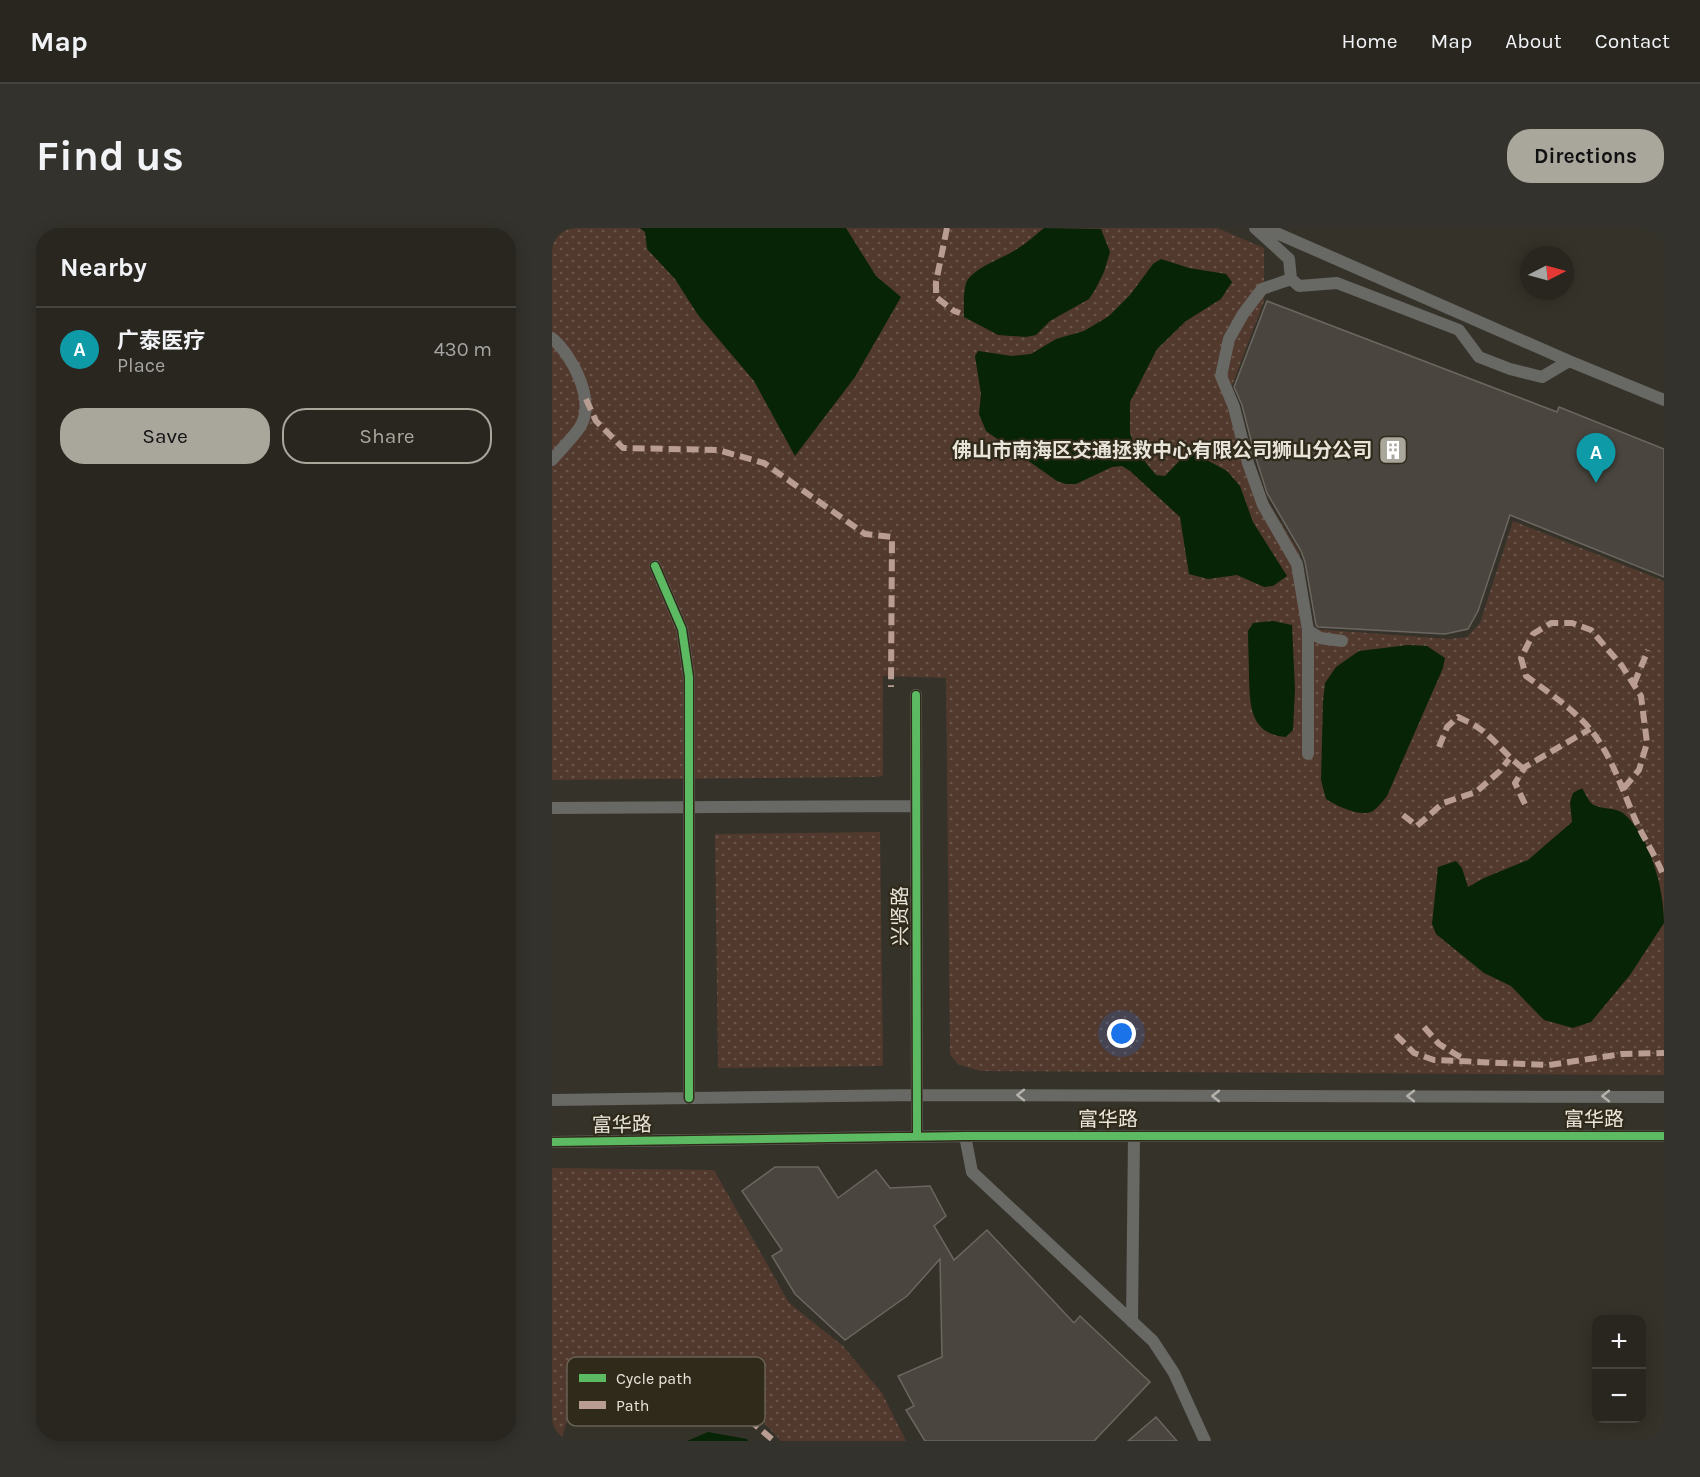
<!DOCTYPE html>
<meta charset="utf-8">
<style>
:root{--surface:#28261f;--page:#34322c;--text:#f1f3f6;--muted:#a5a5a4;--line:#44433d;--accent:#a9a69c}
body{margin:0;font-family:Karla,"Noto Sans SC",sans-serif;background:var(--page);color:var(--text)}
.controls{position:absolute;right:18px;bottom:18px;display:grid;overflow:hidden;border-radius:12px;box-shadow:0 3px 15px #0003}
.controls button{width:54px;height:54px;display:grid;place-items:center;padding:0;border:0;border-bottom:2px solid var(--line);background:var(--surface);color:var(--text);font:30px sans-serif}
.compass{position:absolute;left:968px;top:18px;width:54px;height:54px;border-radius:50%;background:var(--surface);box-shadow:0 3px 15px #0003;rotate:84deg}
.you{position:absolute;left:570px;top:806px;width:21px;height:21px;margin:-15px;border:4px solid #fff;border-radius:50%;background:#1a73e8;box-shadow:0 0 0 9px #1a73e833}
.badge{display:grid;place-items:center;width:39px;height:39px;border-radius:50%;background:var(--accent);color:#fff;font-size:20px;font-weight:700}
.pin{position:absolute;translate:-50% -50px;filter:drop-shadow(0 2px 3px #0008)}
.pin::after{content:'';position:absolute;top:32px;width:21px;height:18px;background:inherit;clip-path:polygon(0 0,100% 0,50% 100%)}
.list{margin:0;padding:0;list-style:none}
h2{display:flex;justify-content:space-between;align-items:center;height:78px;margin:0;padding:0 24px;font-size:26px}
h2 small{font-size:20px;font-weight:400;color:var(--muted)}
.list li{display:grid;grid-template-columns:39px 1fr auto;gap:18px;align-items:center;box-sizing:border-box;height:84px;padding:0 24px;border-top:2px solid var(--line)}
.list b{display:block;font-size:22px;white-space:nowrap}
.list p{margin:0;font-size:20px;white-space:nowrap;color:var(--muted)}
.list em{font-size:20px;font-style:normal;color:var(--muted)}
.actions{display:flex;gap:12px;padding:18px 24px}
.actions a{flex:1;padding:14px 0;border:2px solid var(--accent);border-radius:24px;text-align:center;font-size:21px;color:var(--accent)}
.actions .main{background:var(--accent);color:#111}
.map{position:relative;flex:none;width:1112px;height:1213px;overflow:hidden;border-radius:24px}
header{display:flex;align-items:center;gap:36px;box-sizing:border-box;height:84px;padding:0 30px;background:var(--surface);border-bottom:2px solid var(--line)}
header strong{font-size:28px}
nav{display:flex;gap:33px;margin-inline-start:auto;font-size:21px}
.intro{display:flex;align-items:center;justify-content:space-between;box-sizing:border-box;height:144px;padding:0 36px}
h1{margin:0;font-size:42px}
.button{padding:15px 27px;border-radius:24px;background:var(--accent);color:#111;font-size:21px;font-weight:700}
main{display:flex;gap:36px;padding:0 36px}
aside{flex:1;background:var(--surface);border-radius:24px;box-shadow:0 3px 15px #0003}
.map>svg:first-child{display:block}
.grass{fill:url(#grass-dots)}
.water{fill:#082407}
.building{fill:#4a463f;stroke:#6b6760;stroke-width:1.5}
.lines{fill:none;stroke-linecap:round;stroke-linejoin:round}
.minor{stroke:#686864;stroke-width:12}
.quiet{stroke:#b99d93;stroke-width:6;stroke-dasharray:12 6;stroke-linecap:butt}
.cycleway-casing{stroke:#302a1a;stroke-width:11}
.cycleway{stroke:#5cba63;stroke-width:8}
.oneway{stroke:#b5b2ab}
.labels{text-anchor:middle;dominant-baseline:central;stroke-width:4.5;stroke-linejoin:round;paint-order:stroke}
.poi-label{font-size:20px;font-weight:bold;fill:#e8e4da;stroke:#302a1a;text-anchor:end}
.street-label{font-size:20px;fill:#e8e4da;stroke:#302a1a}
.key{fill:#302a1a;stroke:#676254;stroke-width:1.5}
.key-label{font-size:16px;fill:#e8e4da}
</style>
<header>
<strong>Map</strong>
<nav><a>Home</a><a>Map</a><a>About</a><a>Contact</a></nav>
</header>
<div class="intro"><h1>Find us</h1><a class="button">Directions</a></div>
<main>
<aside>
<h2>Nearby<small></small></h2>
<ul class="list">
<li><span class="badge" style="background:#0f9aa8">A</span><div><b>广泰医疗</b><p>Place</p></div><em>430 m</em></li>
</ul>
<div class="actions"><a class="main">Save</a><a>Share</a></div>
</aside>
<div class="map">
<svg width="1112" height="1213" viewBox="0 0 1112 1213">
<defs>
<pattern id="grass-dots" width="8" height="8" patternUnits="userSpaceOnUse" patternTransform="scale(1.5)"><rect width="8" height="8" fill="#52392e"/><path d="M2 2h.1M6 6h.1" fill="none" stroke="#6b564c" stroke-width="1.8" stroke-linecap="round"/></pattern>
</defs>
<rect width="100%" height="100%" fill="#353229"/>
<path class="grass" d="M0,0H665L712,20V73L679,160L711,265L747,324L758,398L761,401L897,411L915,409L928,395L961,293L1112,353V847L429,843L407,837L398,827L394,450L331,448V548L324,549L0,552Z
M328,604L331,838L166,840L163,606Z
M0,940L162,942L237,1075L291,1118L330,1165L354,1213H229L196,1178L142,1170L80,1176L26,1157L9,1213H0Z"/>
<path class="water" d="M88,0H294L324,48L349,69L303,149L243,228L202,153L146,87L123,51L95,21L93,4Z
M492,0L549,1L558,24L552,44L543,62L537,71L498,93L484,107L474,109L446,107L412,89C412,79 411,65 414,55C420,40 452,30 465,21C475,15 483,7 492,0Z
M609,31L637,40L674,46L680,54L669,71L634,93L605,121L578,174V205L585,224L604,247L613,248L633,227L642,225L675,243L688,258L701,294L735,348L721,358L712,359L685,347L656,351L637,346L628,289L578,243L570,238L560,239L524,256H514L505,253L434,203L427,186L429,166L423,128L426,123L460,128L479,126L504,111L532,103L557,88L578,67L601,36Z
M721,393L740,397L743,461L741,502L734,509C698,506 698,478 697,450C697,434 696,418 696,403L701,395Z
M856,417L875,418L893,430L891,440L835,568C831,573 826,579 821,583C809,590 785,578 774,571L769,552L771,474L773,455L784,439L807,423Z
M1030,560C1033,565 1036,572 1040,576C1049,582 1063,579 1071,585C1098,607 1112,661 1112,695L1078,747L1039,794L1021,800L992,792L959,758L932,745L884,706L880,696L886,639L904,633L910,640L916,659L932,650L976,632L1020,594L1018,574L1021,565Z
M156,1204L195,1211L196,1213H135Z"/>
<path class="building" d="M715,73L1005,184L1007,179L1112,221V349L958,287L926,383L916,401L893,406L766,399L764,397L753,334L749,323L715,265L702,224L690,177L682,159Z
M223,939H266L286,970L324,942L338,960L378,958L394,988L382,998L402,1032L435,1002L522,1095L528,1088L598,1154L542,1213H373L354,1182L362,1178L346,1148L390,1129L388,1031L355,1068L293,1112L243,1066L220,1028L230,1022L190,963Z
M604,1189L625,1213H576Z"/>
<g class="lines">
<path class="minor" d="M703,0L737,31L739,51L747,58L785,55L907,102L927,129L958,141L990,149L1017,133
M713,0L1017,133L1112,172
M739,51L710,61L691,86L677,111L669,148L682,179L696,235L711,277L745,336L756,402L768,410L790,413
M0,110C21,128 44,173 28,199C20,211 9,221 0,232
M103,338L130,401L137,449V870
M756,402V526
M364,467L365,908
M0,580L364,578
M0,872L365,867L1112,869
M413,908L420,944L601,1113L622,1145L653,1213
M0,914L413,908H1112
M580,1094L582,908"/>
<path class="quiet" d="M395,0L384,54V69L402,83L408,85
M34,171L44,193L71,220L166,222L212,235L313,306L340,309L339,459
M1082,456L1096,422
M887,519L895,499L906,489C914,493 922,496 928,501C945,513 955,529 972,541
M1072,560L1087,542L1095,515L1089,468L1070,438L1039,402L1020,395H999L981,406L969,430L974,448C996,464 1020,480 1038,501C1059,526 1070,561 1083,591C1092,611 1104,628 1112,649
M973,576L963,555L973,539L1038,501
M851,587L865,598L891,575L924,564L948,543L957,531
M872,799L887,816L913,832
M844,807L862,825L882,832L997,837L1070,826L1112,825
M126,1188L194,1189L222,1213"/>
<g class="cycleway-casing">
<path id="cycleway" d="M103,338L130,401L137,449V870
M364,467L365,908
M0,914L413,908H1112"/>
</g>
<use href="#cycleway" class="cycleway"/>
</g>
<defs><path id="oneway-chevron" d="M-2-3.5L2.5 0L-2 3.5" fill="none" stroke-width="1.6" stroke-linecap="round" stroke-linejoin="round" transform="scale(1.5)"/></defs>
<g class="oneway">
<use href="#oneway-chevron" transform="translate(469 867) rotate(-180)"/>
<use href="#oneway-chevron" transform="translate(664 868) rotate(-180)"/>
<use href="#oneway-chevron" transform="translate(859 868) rotate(-180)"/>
<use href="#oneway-chevron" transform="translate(1054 868) rotate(-180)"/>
</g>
<defs>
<g id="building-square" transform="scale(1.5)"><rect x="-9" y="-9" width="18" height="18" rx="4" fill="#a9a69c" stroke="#302a1a"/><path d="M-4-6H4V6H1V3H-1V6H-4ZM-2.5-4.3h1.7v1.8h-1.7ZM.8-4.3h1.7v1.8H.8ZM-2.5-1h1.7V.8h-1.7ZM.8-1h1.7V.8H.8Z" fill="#fff"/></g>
</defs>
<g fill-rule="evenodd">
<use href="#building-square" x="841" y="222"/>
</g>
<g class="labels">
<g class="poi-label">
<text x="820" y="222">佛山市南海区交通拯救中心有限公司狮山分公司</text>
</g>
<g class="street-label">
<text transform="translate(348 688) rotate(-90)">兴贤路</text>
<text x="556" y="891">富华路</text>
<text x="1042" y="891">富华路</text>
<text transform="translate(70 897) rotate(-1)">富华路</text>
</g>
</g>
<rect x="15" y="1129" width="198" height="69" rx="9" class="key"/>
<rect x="27" y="1146" width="27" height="8" fill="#5cba63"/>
<rect x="27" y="1173" width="27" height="8" fill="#b99d93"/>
<g class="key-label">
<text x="64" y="1156">Cycle path</text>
<text x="64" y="1183">Path</text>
</g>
</svg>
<div class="controls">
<button>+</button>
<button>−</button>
</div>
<svg class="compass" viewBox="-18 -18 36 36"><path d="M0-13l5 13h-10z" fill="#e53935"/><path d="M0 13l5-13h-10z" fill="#a5a5a4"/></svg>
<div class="you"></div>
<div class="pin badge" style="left:1044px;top:255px;background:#0f9aa8">A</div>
</div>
</main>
